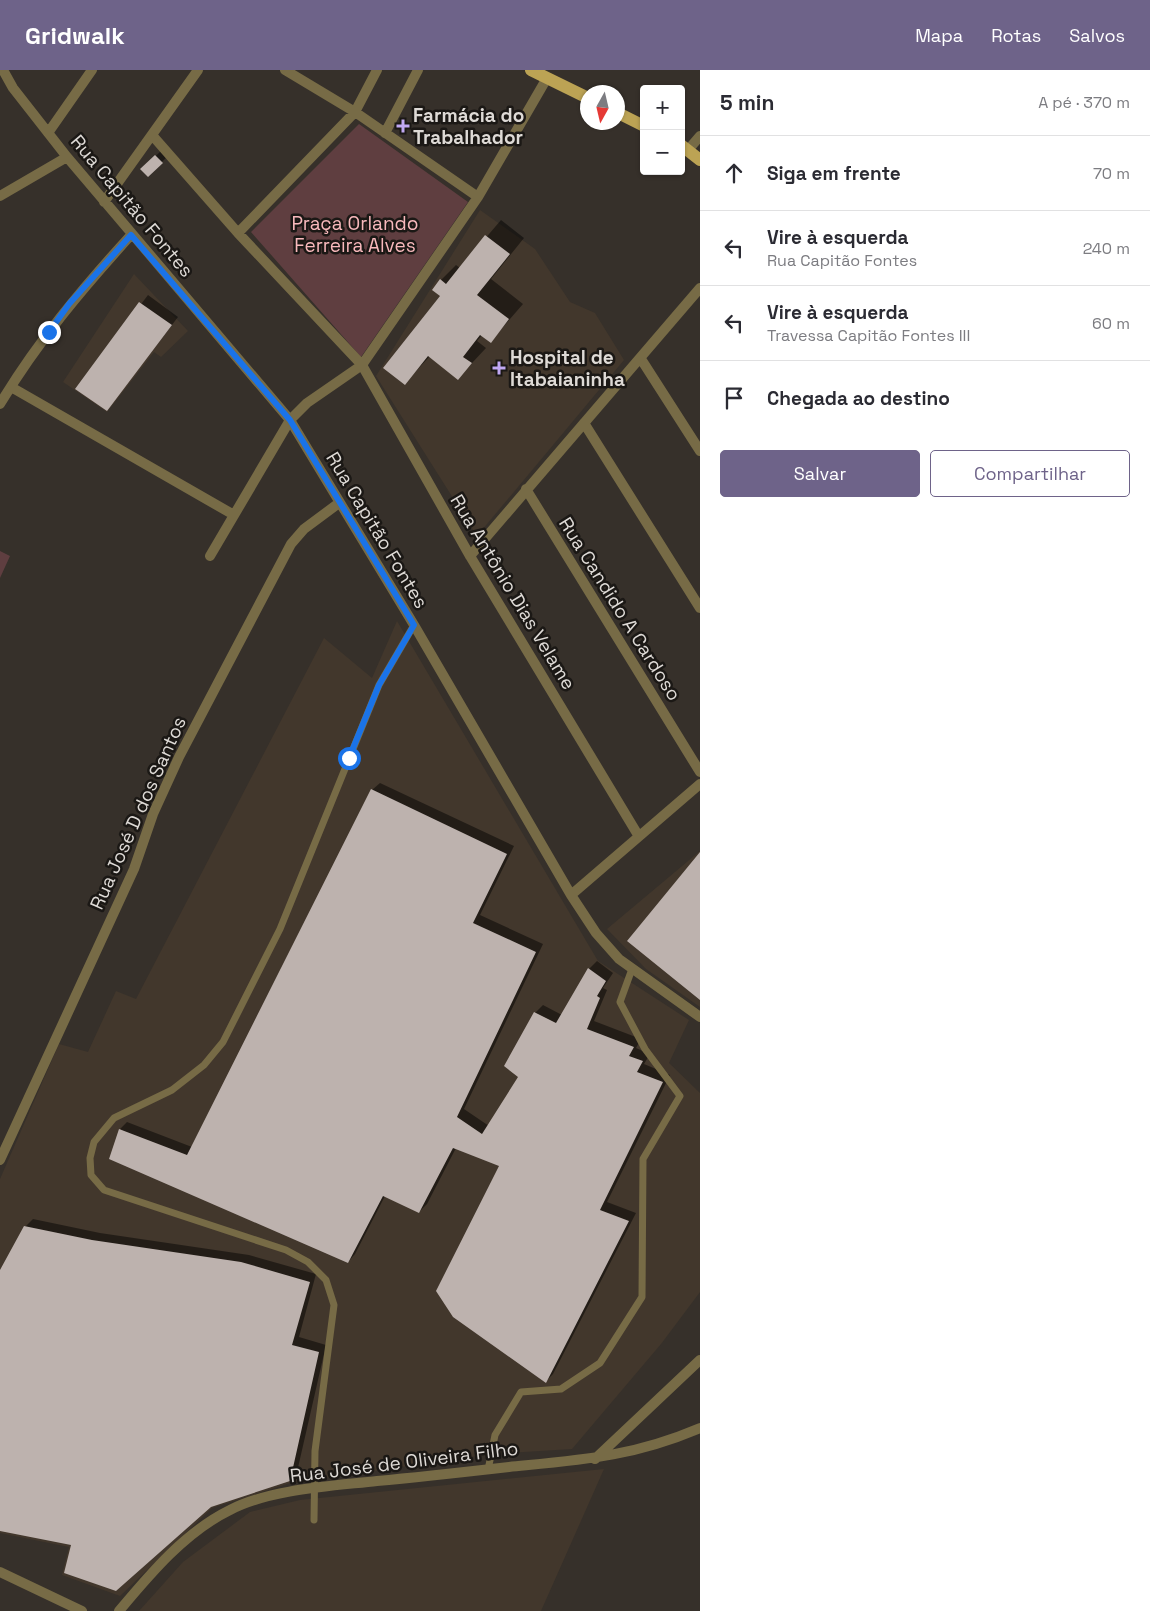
<!DOCTYPE html>
<html lang="pt">
<meta charset="utf-8">
<style>
:root{--surface:#fff;--page:#f7f7f7;--text:#2b2b33;--muted:#7c7c81;--line:#e1e1e2;--accent:#6e6389}
body{margin:0;font-family:"Space Grotesk",sans-serif;background:var(--page);color:var(--text)}
.controls{position:absolute;right:15px;top:15px;display:grid;overflow:hidden;border-radius:5px;box-shadow:0 1px 4px #0004}
.controls button{width:45px;height:45px;display:grid;place-items:center;padding:0;border:0;border-bottom:1px solid var(--line);background:var(--surface);color:var(--text);font:25px sans-serif}
.compass{position:absolute;left:580px;top:15px;width:45px;height:45px;border-radius:50%;background:var(--surface);box-shadow:0 1px 4px #0004;rotate:188deg}
.stop{position:absolute;width:15px;height:15px;margin:-11px;border:4px solid #1a73e8;border-radius:50%;background:#fff}
.stop.end{background:#1a73e8;border-color:#fff;box-shadow:0 1px 5px #0008}
.list{margin:0;padding:0;list-style:none}
h2{display:flex;justify-content:space-between;align-items:center;height:65px;margin:0;padding:0 20px;font-size:21px}
h2 small{font-size:16px;font-weight:400;color:var(--muted)}
.list li{display:grid;grid-template-columns:32px 1fr auto;gap:15px;align-items:center;box-sizing:border-box;height:75px;padding:0 20px;border-top:1px solid var(--line)}
.list b{display:block;font-size:19px;white-space:nowrap}
.list p{margin:0;font-size:16px;white-space:nowrap;color:var(--muted)}
.list em{font-size:16px;font-style:normal;color:var(--muted)}
.actions{display:flex;gap:10px;padding:15px 20px}
.actions a{flex:1;padding:11px 0;border:1px solid var(--accent);border-radius:5px;text-align:center;font-size:18px;color:var(--accent)}
.actions .main{background:var(--accent);color:#fff}
.icon{flex:none;width:28px;height:28px;fill:none;stroke:currentColor;stroke-width:2;stroke-linecap:round;stroke-linejoin:round}
.map{position:relative;flex:none;width:700px;height:1541px;overflow:hidden}
header{display:flex;align-items:center;gap:30px;box-sizing:border-box;height:70px;padding:0 25px;background:var(--accent);color:#fff}
header strong{font-size:24px}
nav{display:flex;gap:28px;margin-inline-start:auto;font-size:18px}
main{display:flex}
aside{flex:1;background:var(--surface)}
.map>svg:first-child{display:block}
.built{fill:#42372c}
.green{fill:#5f3e40}
.shadow{fill:#0007}
.building{fill:#bdb2ae}
.lines{fill:none;stroke-linecap:round;stroke-linejoin:round}
.lane{stroke:#776b46;stroke-width:7}
.street{stroke:#776b46;stroke-width:10}
.primary{stroke:#bca354;stroke-width:12}
.route{stroke:#1a73e8;stroke-width:6}
.poi-dot{fill:#c1a8f3;stroke:#1b1815;stroke-width:2}
.labels{text-anchor:middle;dominant-baseline:central;stroke-width:5;stroke-linejoin:round;paint-order:stroke}
.poi-label{font-size:19px;font-weight:bold;fill:#dedad6;stroke:#1b1815;text-anchor:start}
.street-label{font-size:19px;fill:#dedad6;stroke:#1b1815}
.park-label{font-size:19px;fill:#f8b9bc;stroke:#1b1815}
</style>
<header>
<strong>Gridwalk</strong>
<nav><a>Mapa</a><a>Rotas</a><a>Salvos</a></nav>
</header>
<main>
<div class="map">
<svg width="700" height="1541" viewBox="0 0 700 1541">
<rect width="100%" height="100%" fill="#36302a"/>
<path class="built" d="M480,140L535,179L570,232L595,243L624,290L477,466L376,306Z
M134,204L188,261L161,287L154,282L107,342L63,312Z
M397,551L598,891L689,950L669,993L700,1023V1222L661,1274L572,1379L491,1384L290,1413L212,1438L120,1526L62,1505L69,1477L0,1463V1109L59,974L88,982L116,921L136,929L324,568L372,608Z
M700,781V937L646,899L607,859Z
M604,1399L541,1541H139L183,1492L250,1442L300,1430Z"/>
<path class="green" d="M359,54L468,132L361,287L251,162Z
M0,481L10,486L0,508Z"/>
<path class="shadow" d="M161,81L167,87L148,105L142,99Z
M501,150L524,168L491,209L523,234L491,271L482,265L477,271L486,278L458,308L430,286L405,313L442,226L441,210L456,195L460,198Z
M148,225L178,247L107,340L77,319Z
M380,713L514,776L480,845L543,874L464,1039L489,1056L520,1007L535,943L543,935L562,945L589,899L597,891L613,903L603,918L607,920L594,951L641,969L636,978L650,984L644,994L670,1005L607,1132L636,1143L553,1304L546,1311L501,1096L456,1078L427,1134L419,1142L385,1126L355,1184L348,1192L120,1059L127,1052L192,1077L372,720Z
M33,1149L100,1163L249,1185L316,1204L299,1267L326,1275L297,1402L289,1410L210,1436L72,1474L0,1459V1202L25,1157Z"/>
<path class="building" d="M155,85L163,93L148,107L140,99Z
M485,165L510,184L477,225L509,249L491,273L480,265L463,287L472,293L458,310L428,286L405,315L383,298L440,226L432,220L440,209L446,214Z
M139,232L172,255L107,341L75,319Z
M371,719L507,784L473,853L536,882L457,1047L482,1064L518,1007L504,996L534,942L556,953L588,898L606,911L597,926L600,928L587,959L634,977L629,986L643,991L637,1002L663,1012L600,1140L629,1151L546,1313L453,1247L436,1221L499,1096L453,1078L419,1143L383,1126L348,1193L109,1089L119,1059L187,1085Z
M700,782V930L627,871Z
M24,1156L92,1170L241,1192L310,1212L292,1275L319,1282L290,1411L211,1437L116,1521L64,1503L71,1475L0,1461V1200Z"/>
<g class="lines">
<path class="lane" d="M488,1400L495,1365L521,1322L561,1319L600,1293L642,1227L643,1089L680,1026L645,979L620,932L632,899
M314,1450L315,1381L334,1235L326,1210L308,1192L286,1180L104,1120L91,1105L90,1088L94,1072L114,1048L172,1020L204,995L223,972L280,859L379,615L414,555"/>
<path class="street" d="M3,0L13,18L67,87L290,350L414,555L571,825L596,863L619,889L700,947
M285,0L355,42L478,127
M48,63L92,0
M385,63L418,0
M152,65L238,163L362,295L470,486L638,765
M688,80L700,66
M0,126L67,87
M104,132L198,0
M238,163L355,42L377,0
M641,289L700,381
M11,317L234,445
M0,334C38,271 82,219 131,165
M584,353L700,538
M526,419L700,702
M210,486L290,350L307,333L362,295L478,127L547,8
M470,486L700,218
M571,825L700,714
M0,1090L134,799L153,744L179,687L291,474L304,459L339,433
M595,1389L700,1290
M0,1502L82,1541
M119,1541C150,1504 185,1462 230,1440C270,1419 333,1416 377,1411C421,1407 465,1402 509,1397C580,1390 632,1387 700,1358"/>
<path class="primary" d="M531,0L588,28
M618,43L644,56
M681,75L700,90"/>
</g>
<g class="lines">
<path class="route" d="M49,262L69,234L131,165L290,350L414,555L379,615L349,688"/>
</g>
<g class="poi-dot">
<path d="M400.5 48.5h5v5h5v5h-5v5h-5v-5h-5v-5h5z"/>
<path d="M496.5 290.5h5v5h5v5h-5v5h-5v-5h-5v-5h5z"/>
</g>
<g class="labels">
<g class="poi-label">
<text x="413" y="45">Farmácia do<tspan x="413" dy="22">Trabalhador</tspan></text>
<text x="510" y="287">Hospital de<tspan x="510" dy="22">Itabaianinha</tspan></text>
</g>
<g class="street-label">
<text transform="translate(132 136) rotate(50)">Rua Capitão Fontes</text>
<text transform="translate(377 460) rotate(59)">Rua Capitão Fontes</text>
<text transform="translate(513 522) rotate(59)">Rua Antônio Dias Velame</text>
<text transform="translate(620 539) rotate(58)">Rua Candido A Cardoso</text>
<text transform="translate(138 743) rotate(-66)">Rua José D dos Santos</text>
<text transform="translate(404 1392) rotate(-7)">Rua José de Oliveira Filho</text>
</g>
<g class="park-label">
<text x="355" y="153">Praça Orlando<tspan x="355" dy="22">Ferreira Alves</tspan></text>
</g>
</g>
</svg>
<div class="controls">
<button>+</button>
<button>−</button>
</div>
<svg class="compass" viewBox="-18 -18 36 36"><path d="M0-13l5 13h-10z" fill="#e53935"/><path d="M0 13l5-13h-10z" fill="#7c7c81"/></svg>
<div class="stop" style="left:349px;top:688px"></div>
<div class="stop end" style="left:49px;top:262px"></div>
</div>
<aside>
<h2>5 min<small>A pé · 370 m</small></h2>
<ul class="list">
<li><svg class="icon" aria-label="ahead" viewBox="0 0 24 24"><path d="M12 20V5M6 11l6-6 6 6"/></svg><div><b>Siga em frente</b></div><em>70 m</em></li>
<li><svg class="icon" aria-label="left" viewBox="0 0 24 24"><path d="M17 20v-9H6M10 6l-5 5 5 5"/></svg><div><b>Vire à esquerda</b><p>Rua Capitão Fontes</p></div><em>240 m</em></li>
<li><svg class="icon" aria-label="left" viewBox="0 0 24 24"><path d="M17 20v-9H6M10 6l-5 5 5 5"/></svg><div><b>Vire à esquerda</b><p>Travessa Capitão Fontes III</p></div><em>60 m</em></li>
<li><svg class="icon" aria-label="arrive" viewBox="0 0 24 24"><path d="M6 21V4h12l-3 4 3 4H6"/></svg><div><b>Chegada ao destino</b></div></li>
</ul>
<div class="actions"><a class="main">Salvar</a><a>Compartilhar</a></div>
</aside>
</main>
